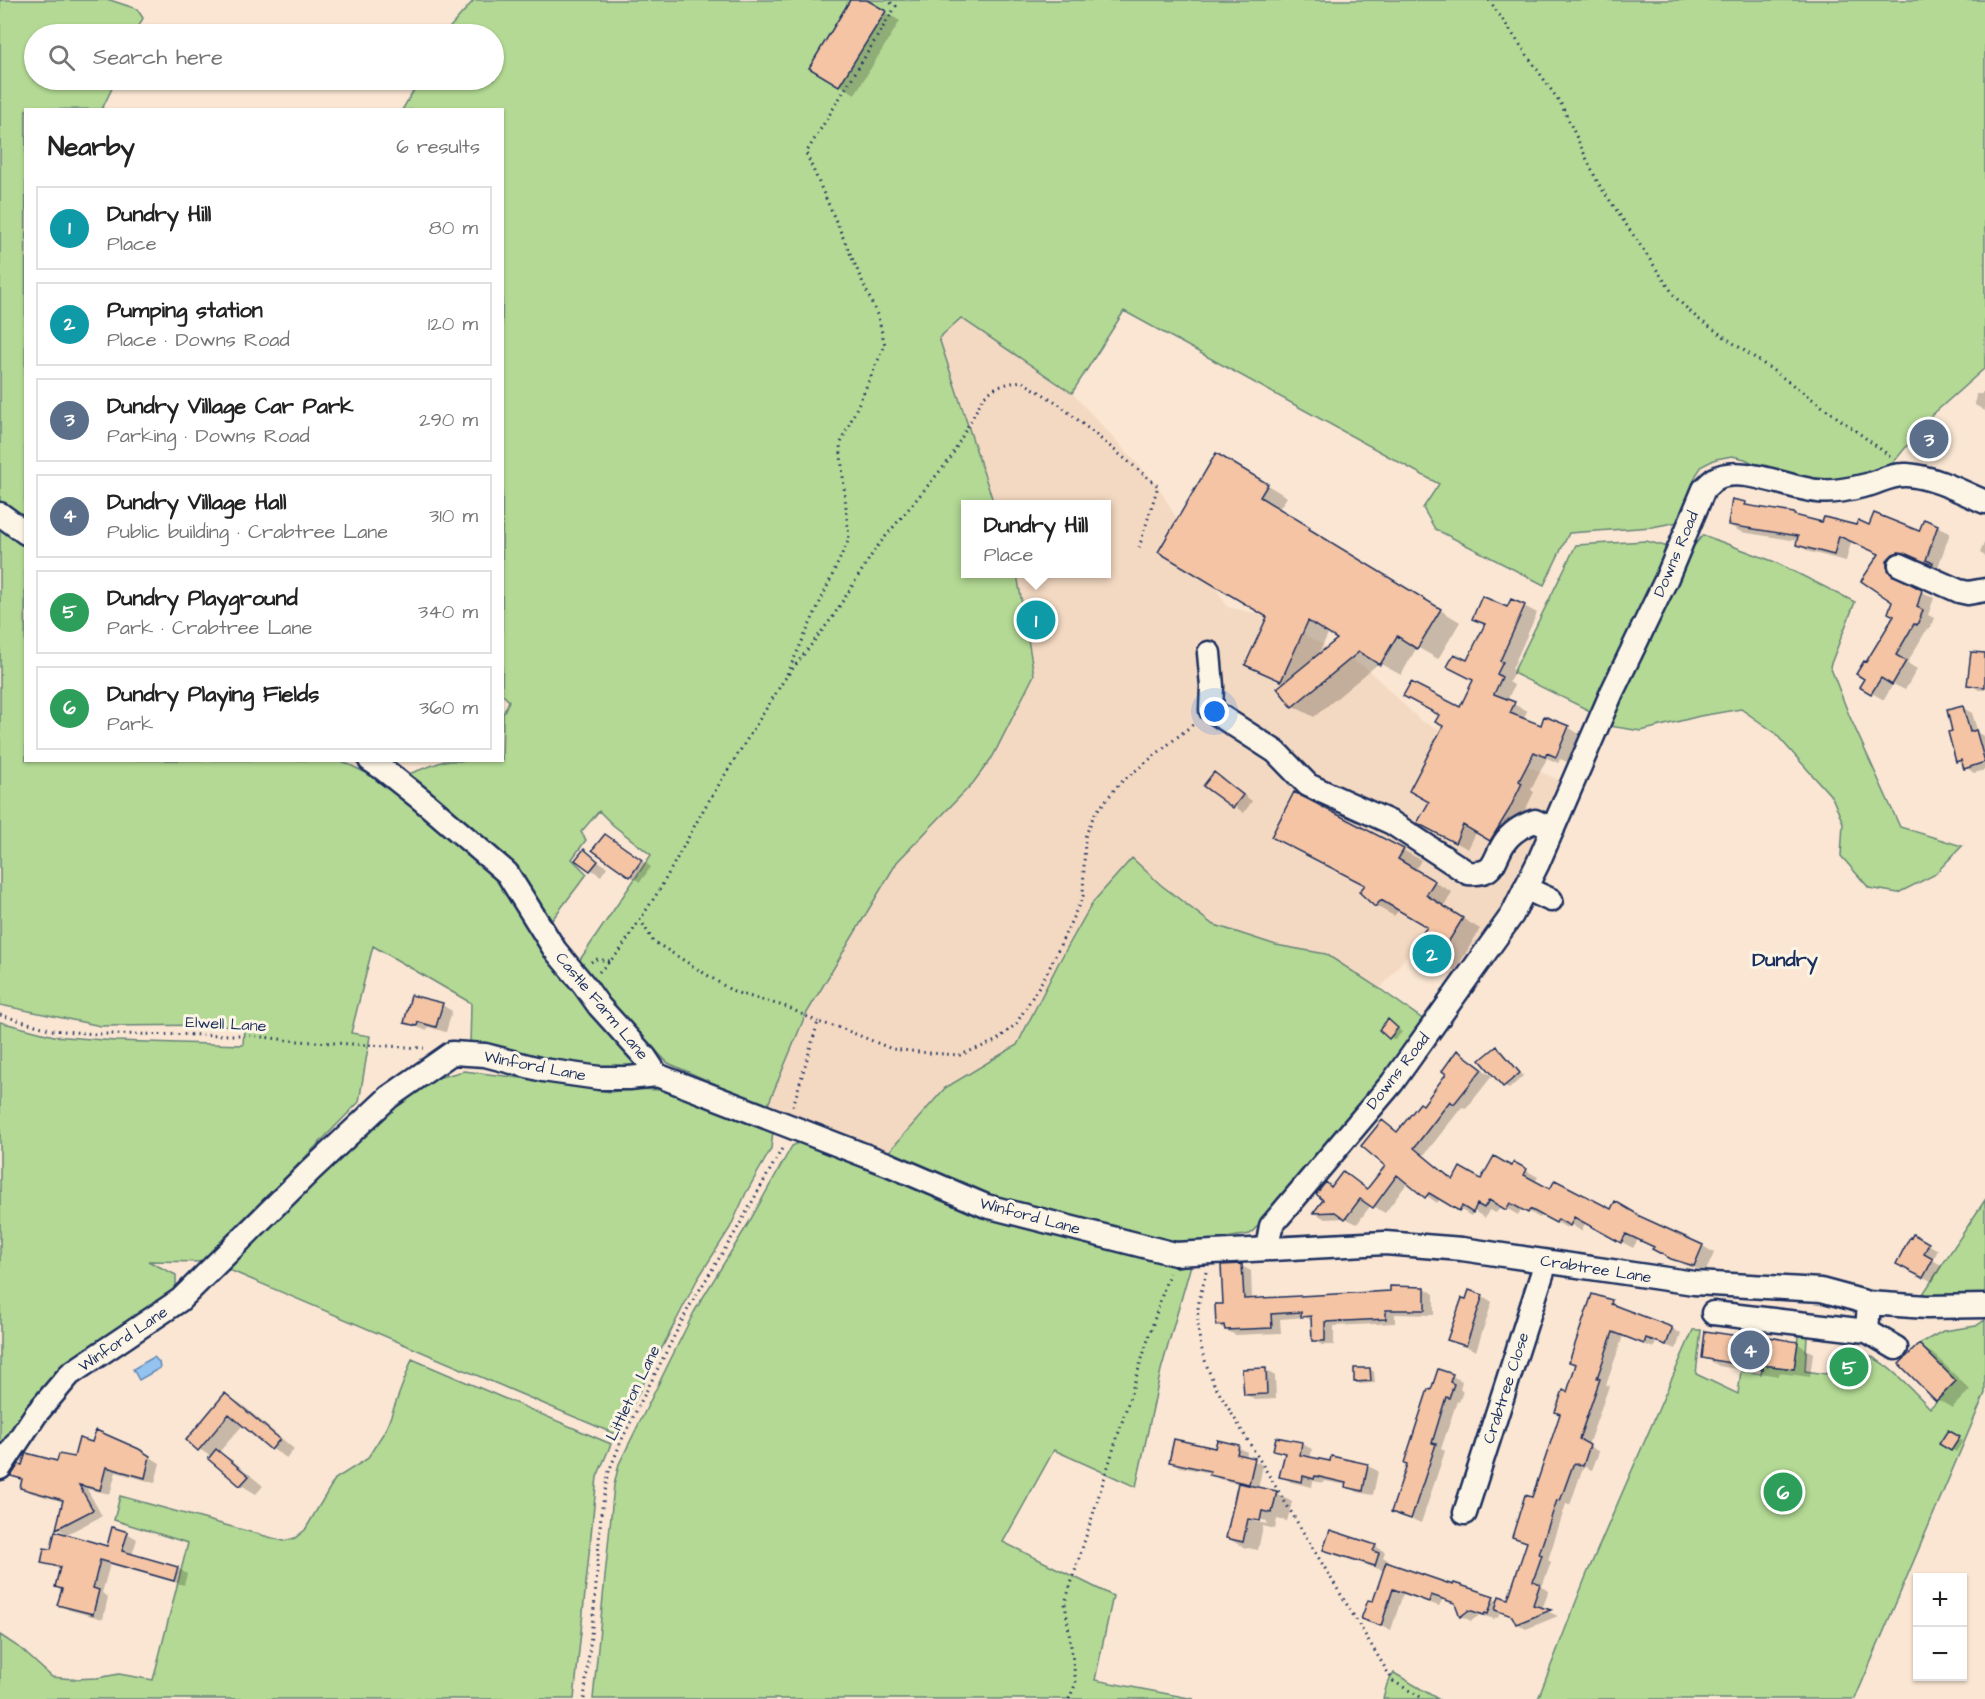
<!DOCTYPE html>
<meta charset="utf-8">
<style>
:root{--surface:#fff;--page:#f6f6f6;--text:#222;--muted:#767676;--line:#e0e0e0;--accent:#0b8043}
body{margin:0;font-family:"Architects Daughter",sans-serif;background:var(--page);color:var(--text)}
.controls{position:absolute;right:18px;bottom:18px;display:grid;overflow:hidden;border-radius:0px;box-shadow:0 2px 4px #0004}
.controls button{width:54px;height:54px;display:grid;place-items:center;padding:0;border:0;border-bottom:2px solid var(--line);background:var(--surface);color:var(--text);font:30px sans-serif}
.you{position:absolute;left:1215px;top:712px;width:21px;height:21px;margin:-15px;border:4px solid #fff;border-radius:50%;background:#1a73e8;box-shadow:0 0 0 9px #1a73e833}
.badge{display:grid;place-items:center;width:39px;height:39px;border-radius:50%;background:var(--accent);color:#fff;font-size:20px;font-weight:700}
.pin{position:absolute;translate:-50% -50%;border:3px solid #fff;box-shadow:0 2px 6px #0006}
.popup{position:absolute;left:961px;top:500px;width:150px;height:78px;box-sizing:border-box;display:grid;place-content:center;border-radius:0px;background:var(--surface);filter:drop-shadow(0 2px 4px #0005);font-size:20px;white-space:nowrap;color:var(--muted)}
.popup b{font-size:22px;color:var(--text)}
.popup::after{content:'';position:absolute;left:50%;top:100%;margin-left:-12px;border:12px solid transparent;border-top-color:var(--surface)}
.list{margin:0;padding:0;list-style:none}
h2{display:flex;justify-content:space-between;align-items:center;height:78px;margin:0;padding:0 24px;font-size:26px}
h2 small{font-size:20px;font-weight:400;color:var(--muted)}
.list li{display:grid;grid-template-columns:39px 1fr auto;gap:18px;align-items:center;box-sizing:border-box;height:84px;margin:0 12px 12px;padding:0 12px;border:2px solid var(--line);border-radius:0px}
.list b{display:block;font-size:22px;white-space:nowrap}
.list p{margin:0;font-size:20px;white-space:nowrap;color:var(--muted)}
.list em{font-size:20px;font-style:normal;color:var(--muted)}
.icon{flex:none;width:33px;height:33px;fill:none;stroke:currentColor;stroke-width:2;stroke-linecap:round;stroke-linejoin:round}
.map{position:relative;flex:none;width:1985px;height:1699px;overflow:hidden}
.search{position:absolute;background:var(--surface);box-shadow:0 2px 4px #0004;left:24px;top:24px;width:480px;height:66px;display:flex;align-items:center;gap:15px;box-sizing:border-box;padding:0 21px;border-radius:33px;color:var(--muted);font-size:22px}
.panel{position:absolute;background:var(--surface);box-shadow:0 2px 4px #0004;left:24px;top:108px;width:480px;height:654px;border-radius:0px}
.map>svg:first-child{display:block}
.built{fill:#f4d9c2}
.green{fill:#b3d994;stroke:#678479;stroke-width:1.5}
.water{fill:#94c3ef;stroke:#6488b5;stroke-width:1.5}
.shadow{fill:#0003;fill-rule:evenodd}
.building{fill:#f4c4a4;stroke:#1b2f5e;stroke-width:1.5}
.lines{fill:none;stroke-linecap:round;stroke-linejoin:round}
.minor-casing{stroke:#1b2f5e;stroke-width:27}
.path{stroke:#1b2f5e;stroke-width:3;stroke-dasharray:1.5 4.5;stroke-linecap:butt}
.minor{stroke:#fcf5e5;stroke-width:22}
.labels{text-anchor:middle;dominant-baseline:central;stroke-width:6;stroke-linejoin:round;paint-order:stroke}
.street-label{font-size:16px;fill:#1b2f5e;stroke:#fcf5e5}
.quarter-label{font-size:20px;font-weight:bold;fill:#1b2f5e;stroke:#fcf5e5}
</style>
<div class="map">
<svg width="1985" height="1699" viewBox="0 0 1985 1699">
<rect width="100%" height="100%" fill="#fae6d2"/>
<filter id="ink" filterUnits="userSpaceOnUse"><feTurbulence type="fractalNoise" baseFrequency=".0167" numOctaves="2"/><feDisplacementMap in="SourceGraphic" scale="12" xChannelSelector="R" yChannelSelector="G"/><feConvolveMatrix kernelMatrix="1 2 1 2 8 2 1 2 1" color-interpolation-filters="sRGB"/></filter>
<g filter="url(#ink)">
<path class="built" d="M961,317L1072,393L1158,486L1227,607L1272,617L1366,668L1421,721L1566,783L1504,909L1456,978L1409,953L1380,989L1326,954L1276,945L1212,924L1161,885L1132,859L1093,903L1058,964L1017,1045L945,1088L886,1155L767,1107L805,1016L897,861L973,783L993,756L1034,675L1017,574H1106V504H994L939,337Z"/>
<path class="green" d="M0,0H110L137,9L143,18L135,34H34V80H116L102,109L26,110L25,525L0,506Z
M474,0H1985V368L1932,415L1893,463L1876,473L1818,484L1771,472L1745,459L1732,456L1716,459L1702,466L1696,475L1678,522L1652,527L1569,533L1544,585L1435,529L1423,508L1439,484L1124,311L1072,393L961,318L939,338L994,504H966V574H1017L1034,675L993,756L973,783L897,862L805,1016L767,1107L668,1063L595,989L577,964L651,855L613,825L599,811L581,832L586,840L572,859L587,874L548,925L403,776L444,761L502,760L503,714L509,701L502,694V110H402L420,80H494V34H444Z
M0,524L25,543L26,760H340L366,773L409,804L503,879L634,1056L635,1065L630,1072L608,1073L470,1047L471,1003L373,946L351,1033L370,1036L359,1102L203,1262L148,1261L176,1275V1295L80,1352L35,1405L0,1455V1022L54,1036L115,1041L243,1045L244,1028L224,1025L101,1026L0,1005Z
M1703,535L1775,562L1855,602L1830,666L1849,715L1900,827L1962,846L1934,875L1898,893L1869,888L1841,856L1843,823L1832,797L1774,732L1741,709L1700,716L1641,731L1609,726L1687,554Z
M1646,541L1665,546L1664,555L1596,714L1513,673L1576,545Z
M1132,858L1161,885L1212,924L1276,945L1326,954L1380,989L1428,1023L1310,1171L1250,1234L1195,1243L1158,1239L1024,1209L886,1155L945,1088L1017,1045L1058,964L1093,902Z
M464,1071L569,1084L610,1092L636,1089L661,1090L773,1131L771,1149L746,1193L730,1228L697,1280L617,1435L227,1269L384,1113L433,1079Z
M800,1142L813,1144L1161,1257L1176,1268L1185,1265H1191L1161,1370L1136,1487L1054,1450L1003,1542L1113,1596L1095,1680L1194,1699H593L614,1485L619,1464L694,1312L748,1224L792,1146Z
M1985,1200V1297H1921Z
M1985,1320V1393L1855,1699H1538L1586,1576L1693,1330H1701L1696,1374L1738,1394L1741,1371L1761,1374L1763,1365L1794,1369L1798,1336H1807L1805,1371L1826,1374L1841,1352C1873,1343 1909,1387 1930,1408L1956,1381L1919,1344L1943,1331L1976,1326Z
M412,1359L611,1444L597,1477L574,1699H0V1635L20,1648L52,1677L73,1679L97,1678L119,1674L153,1680L188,1543L114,1520L120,1496L276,1539L284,1541L295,1538L305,1530L335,1479L367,1459L386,1429Z
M1394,1673L1438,1699H1383L1387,1684Z"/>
<path class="water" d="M154,1357L159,1362L160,1368L139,1380L133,1369Z"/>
<path class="shadow" d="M851,0H864L900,21L855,94L811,67Z
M1982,392H1985V411L1975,405L1976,394H1982Z
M1217,455L1287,497L1279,509L1329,540L1328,542L1460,622L1438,659L1417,647L1401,675L1379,663L1314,717L1293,706L1285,684L1247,664L1269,616ZM1329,632L1340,638L1317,657Z
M1745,503L1754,508L1793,514L1824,524L1920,533L1938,526L1950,533L1938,567L1940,568L1912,558L1905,560L1898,575L1901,581L1934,598L1928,615L1934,618L1929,630L1927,629L1907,663L1917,669L1905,690L1893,684L1884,700L1861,687L1866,679L1867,664L1895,617L1894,602L1881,555L1851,542L1846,561L1810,552L1798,545V541L1741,532L1729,525Z
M1985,541V556L1980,553Z
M1524,606L1537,613L1512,669L1515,671L1509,682L1514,685L1507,701L1527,711L1523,720L1541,727H1568L1581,735L1570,763L1560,759L1558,763L1547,758L1531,790L1534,792L1522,817L1503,847L1477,831L1468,849L1432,830L1430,802L1460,709L1474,681L1468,662L1486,625L1474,618Z
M1985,655V690H1979L1969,684Z
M1963,708L1972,713L1978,733L1985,737V770L1974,773L1957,761L1954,732Z
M1224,780L1252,801L1244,813L1205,786Z
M615,842L651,867L640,882L630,876Z
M1403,850L1421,860L1415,871L1452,892L1444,907L1480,929L1455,971L1415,946L1429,926L1400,909L1394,916L1376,906L1361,892Z
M584,851L607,867L601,876L577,860Z
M442,1005L452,1011L446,1032L428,1027L427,1031L405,1022Z
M1392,1024L1402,1032L1395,1040L1390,1037Z
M1497,1048L1502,1050L1523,1076L1509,1089L1504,1086L1482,1060Z
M1458,1052L1492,1076L1466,1109L1462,1107L1424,1155L1454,1180L1481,1181L1511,1168L1514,1164L1538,1177L1535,1182L1551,1191L1612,1211L1637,1215L1703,1246L1714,1253L1706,1271L1684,1265L1638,1239L1633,1248L1586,1222L1581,1231L1570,1224L1567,1228L1542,1214L1540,1218L1522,1208L1518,1215L1501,1205L1496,1213L1489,1210L1485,1218L1474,1211L1471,1216L1441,1198L1437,1203L1408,1182L1385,1213L1371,1205L1357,1224L1345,1218L1325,1219L1315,1213L1343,1173L1368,1190L1387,1165L1383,1122L1399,1133L1423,1107L1448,1074Z
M1914,1236L1938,1250L1933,1260L1942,1266L1933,1282L1908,1269Z
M1242,1266L1251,1271L1252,1300L1391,1293L1425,1288L1434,1294V1315L1395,1314V1323L1334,1326V1345H1322L1313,1340V1321L1305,1317L1280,1319L1281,1333L1235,1335L1217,1325Z
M1483,1296L1492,1302L1476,1351L1449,1339Z
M1611,1302L1621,1307L1620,1309L1672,1328L1681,1334L1676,1349L1656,1342L1654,1348L1623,1336L1606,1385L1609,1386L1588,1445L1599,1452L1592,1470L1585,1467L1582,1470L1570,1505L1566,1504L1548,1560L1551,1562L1542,1587L1549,1591L1542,1609L1558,1616L1526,1629L1517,1623L1514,1617L1500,1611L1498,1618L1495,1617V1619L1480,1615L1471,1621L1461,1616L1457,1605L1442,1600L1439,1606L1403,1594L1391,1630L1363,1619L1374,1603L1385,1571L1335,1555L1325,1549L1375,1546L1385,1552L1383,1557L1389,1561L1388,1564L1499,1601H1509L1528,1543L1513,1536L1533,1499L1568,1393Z
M1798,1344L1813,1353L1810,1377L1779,1373L1778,1376L1719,1366L1704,1357Z
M1920,1346L1935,1355L1970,1390L1952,1408L1937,1399Z
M1370,1369L1374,1372L1375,1383L1360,1384L1356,1381Z
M1265,1370L1275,1376L1276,1399L1255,1400L1245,1394Z
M1452,1376L1462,1381L1460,1389L1463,1391L1459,1402L1457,1401L1441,1449L1445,1451L1421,1523L1393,1511L1432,1391Z
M226,1395L241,1404L294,1449L287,1458L272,1449L243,1425L219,1452L232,1460L263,1486L256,1494L241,1485L212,1457L199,1449Z
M1948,1432L1963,1441L1956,1452L1941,1443Z
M1277,1439L1302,1444L1312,1449L1310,1459L1331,1463L1332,1458L1368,1466L1378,1471L1373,1495L1357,1492L1347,1485L1325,1481L1324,1483L1313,1481L1312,1487L1291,1482L1281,1476L1286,1455L1275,1449Z
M1238,1447L1247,1452L1246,1458L1263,1465L1258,1489L1276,1493L1292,1502L1287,1521L1277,1519L1275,1529L1263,1526L1258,1550L1243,1547L1227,1538L1239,1484L1219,1479L1211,1473L1180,1467L1171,1461L1216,1450ZM1247,1517L1267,1521V1524L1247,1520Z
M138,1450L160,1463L155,1483L116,1472L110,1494L87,1489L102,1516L67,1534L57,1528L64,1502L32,1493L22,1488L23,1481L13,1475L75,1459Z
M127,1533L137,1539L132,1555L178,1568L187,1574L184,1585L110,1564L102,1593L108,1597L103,1619L69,1610L59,1604L63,1590L57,1586L61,1570L42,1562L108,1548Z"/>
<path class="building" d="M850,0H867L886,11L839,86L809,68Z
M1216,453L1268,484L1260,497L1310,527L1309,529L1441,609L1417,649L1397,636L1380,665L1359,652L1292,707L1277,688L1337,639L1308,621L1281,681L1245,665L1267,617L1158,552Z
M1732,499L1746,502L1745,505L1794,513V515L1822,522L1824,517L1856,525L1858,520L1869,525L1874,513L1919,531L1924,519L1938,525L1926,560L1933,563L1932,565L1899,552L1893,554L1887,560V567L1890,573L1922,590L1917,607L1923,610L1917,625L1914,624L1896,655L1906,661L1892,685L1881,678L1871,694L1859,687L1864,679L1856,674L1864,661L1866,662L1894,616L1888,613L1892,602L1861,581L1879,554L1839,536L1834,555L1796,545L1798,536L1728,525Z
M1482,596L1507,607L1511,599L1525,605L1500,661L1503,662L1497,674L1502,677L1494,694L1515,702L1510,713L1541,725L1544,716L1569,726L1556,757L1547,753L1545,757L1534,752L1519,781L1522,783L1509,810L1490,841L1463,825L1455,843L1417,823L1429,802L1409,791L1443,726L1435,722L1439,715L1403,696L1411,682L1460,707L1473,680L1447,667L1454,654L1467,660L1485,624L1472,619Z
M1971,652L1985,653V687L1967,685Z
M1963,706L1970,732L1976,730L1985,762L1964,769L1961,760L1956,762L1948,732L1952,731L1947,710Z
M1214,772L1243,795L1233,808L1203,786Z
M1294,792L1404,849L1398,859L1435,881L1426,895L1463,918L1436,962L1413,946L1427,927L1381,900L1375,907L1359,892L1365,885L1271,837Z
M605,834L642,860L630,877L592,850Z
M584,849L598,861L590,871L575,860Z
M411,995L443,1003L436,1027L418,1022L417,1026L404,1023Z
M1388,1019L1398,1028L1389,1039L1379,1030Z
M1497,1046L1520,1073L1503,1087L1480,1060Z
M1457,1050L1482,1069L1454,1104L1450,1101L1414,1148L1453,1180L1460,1167L1481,1179L1494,1156L1511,1166L1514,1162L1527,1169L1524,1175L1550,1189L1555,1180L1611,1209L1615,1201L1637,1214V1215L1703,1245L1694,1266L1671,1259L1652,1249L1654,1247L1626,1234L1621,1243L1574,1217L1570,1226L1558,1219L1556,1223L1530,1209L1528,1213L1510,1203L1506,1210L1489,1200L1484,1208L1477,1204L1473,1213L1462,1206L1459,1211L1429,1193L1425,1198L1397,1175L1373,1208L1360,1199L1345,1219L1335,1212L1313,1213L1323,1200L1316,1194L1326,1182L1331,1187L1343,1171L1367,1189L1385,1166L1361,1146L1382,1120L1397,1132L1420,1103L1423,1105L1446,1074L1442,1071Z
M1913,1234L1929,1243L1924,1254L1933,1259L1923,1278L1896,1264L1910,1237L1911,1238Z
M1242,1264L1244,1299L1390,1291V1286L1425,1287V1310H1386V1319L1325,1322V1341H1312L1311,1316L1301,1317V1312L1271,1314L1272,1328L1225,1330L1224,1325L1216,1326L1215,1304H1223L1221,1265Z
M1469,1290L1483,1295L1466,1346L1447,1340L1462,1298L1466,1299Z
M1592,1294L1612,1300L1611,1304L1672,1327V1329L1666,1345L1646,1338L1644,1344L1613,1332L1597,1378L1600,1379L1579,1439L1590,1445L1583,1466L1575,1463L1573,1465L1560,1501L1557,1500L1539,1554L1542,1555L1533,1581L1540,1584L1533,1605L1551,1610L1516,1624L1512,1616L1495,1610L1499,1596L1508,1599L1527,1542L1512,1537L1525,1495L1532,1497L1546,1456L1560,1414L1555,1412L1563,1390L1567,1392L1576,1364L1569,1362Z
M1705,1331L1745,1337V1333L1798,1342L1794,1369L1763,1365V1369L1702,1358Z
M1919,1344L1956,1381L1936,1401L1899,1364Z
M1266,1368L1267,1394L1244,1395L1242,1369Z
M1354,1368H1370L1371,1381L1354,1382Z
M1438,1369L1453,1374L1450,1382L1454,1384L1449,1398L1446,1397L1432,1443L1436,1444L1411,1519L1391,1512L1407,1464L1404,1463L1428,1389L1431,1390Z
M225,1393L280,1439L271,1450L229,1414L198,1451L186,1440Z
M96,1430L139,1449L150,1456L145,1478L106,1467L100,1490L79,1485L93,1510L56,1529L63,1500L20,1488L22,1479L11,1476L19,1464L22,1465L26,1453L57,1461L59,1454L74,1457L79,1438L92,1442Z
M1948,1430L1960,1437L1951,1451L1939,1444Z
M1276,1437L1302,1442L1300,1455L1330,1461L1331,1456L1368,1464L1363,1491L1345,1487L1346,1483L1315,1476L1314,1479L1303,1476L1302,1482L1279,1477L1285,1453L1273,1450Z
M1174,1439L1215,1448L1217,1440L1239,1445L1237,1454L1255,1458L1249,1484L1209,1475L1210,1471L1169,1462Z
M216,1449L249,1476L240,1486L208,1459Z
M1238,1483L1277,1491L1272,1513L1262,1511L1260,1521L1248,1519L1243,1542L1226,1538Z
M112,1527L128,1532L122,1551L178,1567L174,1581L100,1560L93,1588L99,1590L93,1614L57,1605L62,1589L55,1587L60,1567L41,1563L44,1548L51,1549L55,1531L107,1546Z
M1330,1530L1376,1545L1373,1551L1379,1553L1375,1566L1323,1550Z
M1386,1562L1453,1585L1454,1583L1494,1596L1488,1614L1485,1613L1484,1615L1469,1610L1460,1617L1455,1603L1431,1595L1429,1602L1393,1589L1381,1626L1361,1619L1368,1600L1373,1601Z"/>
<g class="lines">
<g class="minor-casing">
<path id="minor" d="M0,514L26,533
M1900,565L1959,591L1968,593L1985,590
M1209,653L1212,686L1211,710L1276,752L1308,785L1392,823L1468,873C1496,875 1492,862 1504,843C1511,832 1524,825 1535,821L1553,829
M370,760L383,769L422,800L507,873L555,950L584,985L599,1006L645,1057L657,1075
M1525,888L1551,900
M1267,1248L1271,1226L1392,1083L1512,915L1538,863L1612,692L1666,580L1704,489C1707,486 1711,482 1715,479C1740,464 1790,489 1818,491C1834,493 1851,489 1867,485C1881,481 1892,474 1907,475C1934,477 1960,491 1985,502
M1713,1313L1867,1331L1869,1303
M1867,1331L1896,1348
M0,1468L36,1414L70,1374L180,1300L311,1170L389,1097L452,1053L485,1055L543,1070L599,1078H629L657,1075L890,1165L986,1206L1175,1254L1385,1243L1462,1249L1694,1283L1821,1290L1869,1303L1927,1307L1985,1306
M1465,1513L1546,1262"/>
</g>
<path class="path" d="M1489,0L1561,104L1598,183L1676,298L1697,318L1771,369L1890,456
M787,674L849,539L840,445L885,345L878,317L806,153L896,6L886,0
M640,919L653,941L734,992L787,1007L818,1022
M591,962L595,959L610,961
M599,972L619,952L660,889L705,807L784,680L832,618L876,548L950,459L984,396L998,386L1021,381L1056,402L1158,486L1138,551
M0,1015L53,1030L95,1034L245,1035L297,1041L424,1048
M793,1106L818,1022L841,1028L892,1049L929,1053L960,1055L996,1041L1016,1024L1047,973L1083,896L1085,837L1094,815L1119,784L1196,722
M1206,1272C1204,1284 1199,1296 1198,1309C1196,1337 1204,1361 1215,1386L1393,1681L1424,1699
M584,1699L595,1599L601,1513L609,1471L623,1437L689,1307L736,1231L784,1145
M1069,1699L1076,1683L1065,1603L1169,1273"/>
<use href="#minor" class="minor"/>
</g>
</g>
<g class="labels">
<g class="street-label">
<text transform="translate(1676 554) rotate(-67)">Downs Road</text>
<text transform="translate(602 1006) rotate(50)">Castle Farm Lane</text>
<text transform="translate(226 1024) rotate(3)">Elwell Lane</text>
<text transform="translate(535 1066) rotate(11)">Winford Lane</text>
<text transform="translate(1398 1071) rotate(-52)">Downs Road</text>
<text transform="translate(1030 1216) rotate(15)">Winford Lane</text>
<text transform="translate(1596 1269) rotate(9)">Crabtree Lane</text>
<text transform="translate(123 1339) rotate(-34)">Winford Lane</text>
<text transform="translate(1506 1388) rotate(-72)">Crabtree Close</text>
<text transform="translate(633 1393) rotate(-64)">Littleton Lane</text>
</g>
<g class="quarter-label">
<text x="1785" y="960">Dundry</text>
</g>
</g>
</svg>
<div class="controls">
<button>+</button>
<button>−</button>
</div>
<div class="you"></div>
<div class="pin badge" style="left:1036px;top:620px;background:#0f9aa8">1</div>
<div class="popup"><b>Dundry Hill</b>Place</div>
<div class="pin badge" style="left:1432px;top:954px;background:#0f9aa8">2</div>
<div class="pin badge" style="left:1929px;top:439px;background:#5c6f8a">3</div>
<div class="pin badge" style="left:1750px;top:1350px;background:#5c6f8a">4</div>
<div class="pin badge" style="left:1849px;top:1367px;background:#2e9e5b">5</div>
<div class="pin badge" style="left:1783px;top:1492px;background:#2e9e5b">6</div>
<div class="search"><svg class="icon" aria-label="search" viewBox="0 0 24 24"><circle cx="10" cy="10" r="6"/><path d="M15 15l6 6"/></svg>Search here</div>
<section class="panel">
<h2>Nearby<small>6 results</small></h2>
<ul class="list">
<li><span class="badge" style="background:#0f9aa8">1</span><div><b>Dundry Hill</b><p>Place</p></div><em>80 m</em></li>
<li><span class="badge" style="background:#0f9aa8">2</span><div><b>Pumping station</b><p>Place · Downs Road</p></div><em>120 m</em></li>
<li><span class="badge" style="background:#5c6f8a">3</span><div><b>Dundry Village Car Park</b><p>Parking · Downs Road</p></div><em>290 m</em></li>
<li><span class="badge" style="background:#5c6f8a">4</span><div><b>Dundry Village Hall</b><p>Public building · Crabtree Lane</p></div><em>310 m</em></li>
<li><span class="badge" style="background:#2e9e5b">5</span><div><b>Dundry Playground</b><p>Park · Crabtree Lane</p></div><em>340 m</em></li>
<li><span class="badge" style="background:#2e9e5b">6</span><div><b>Dundry Playing Fields</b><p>Park</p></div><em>360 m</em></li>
</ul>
</section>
</div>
